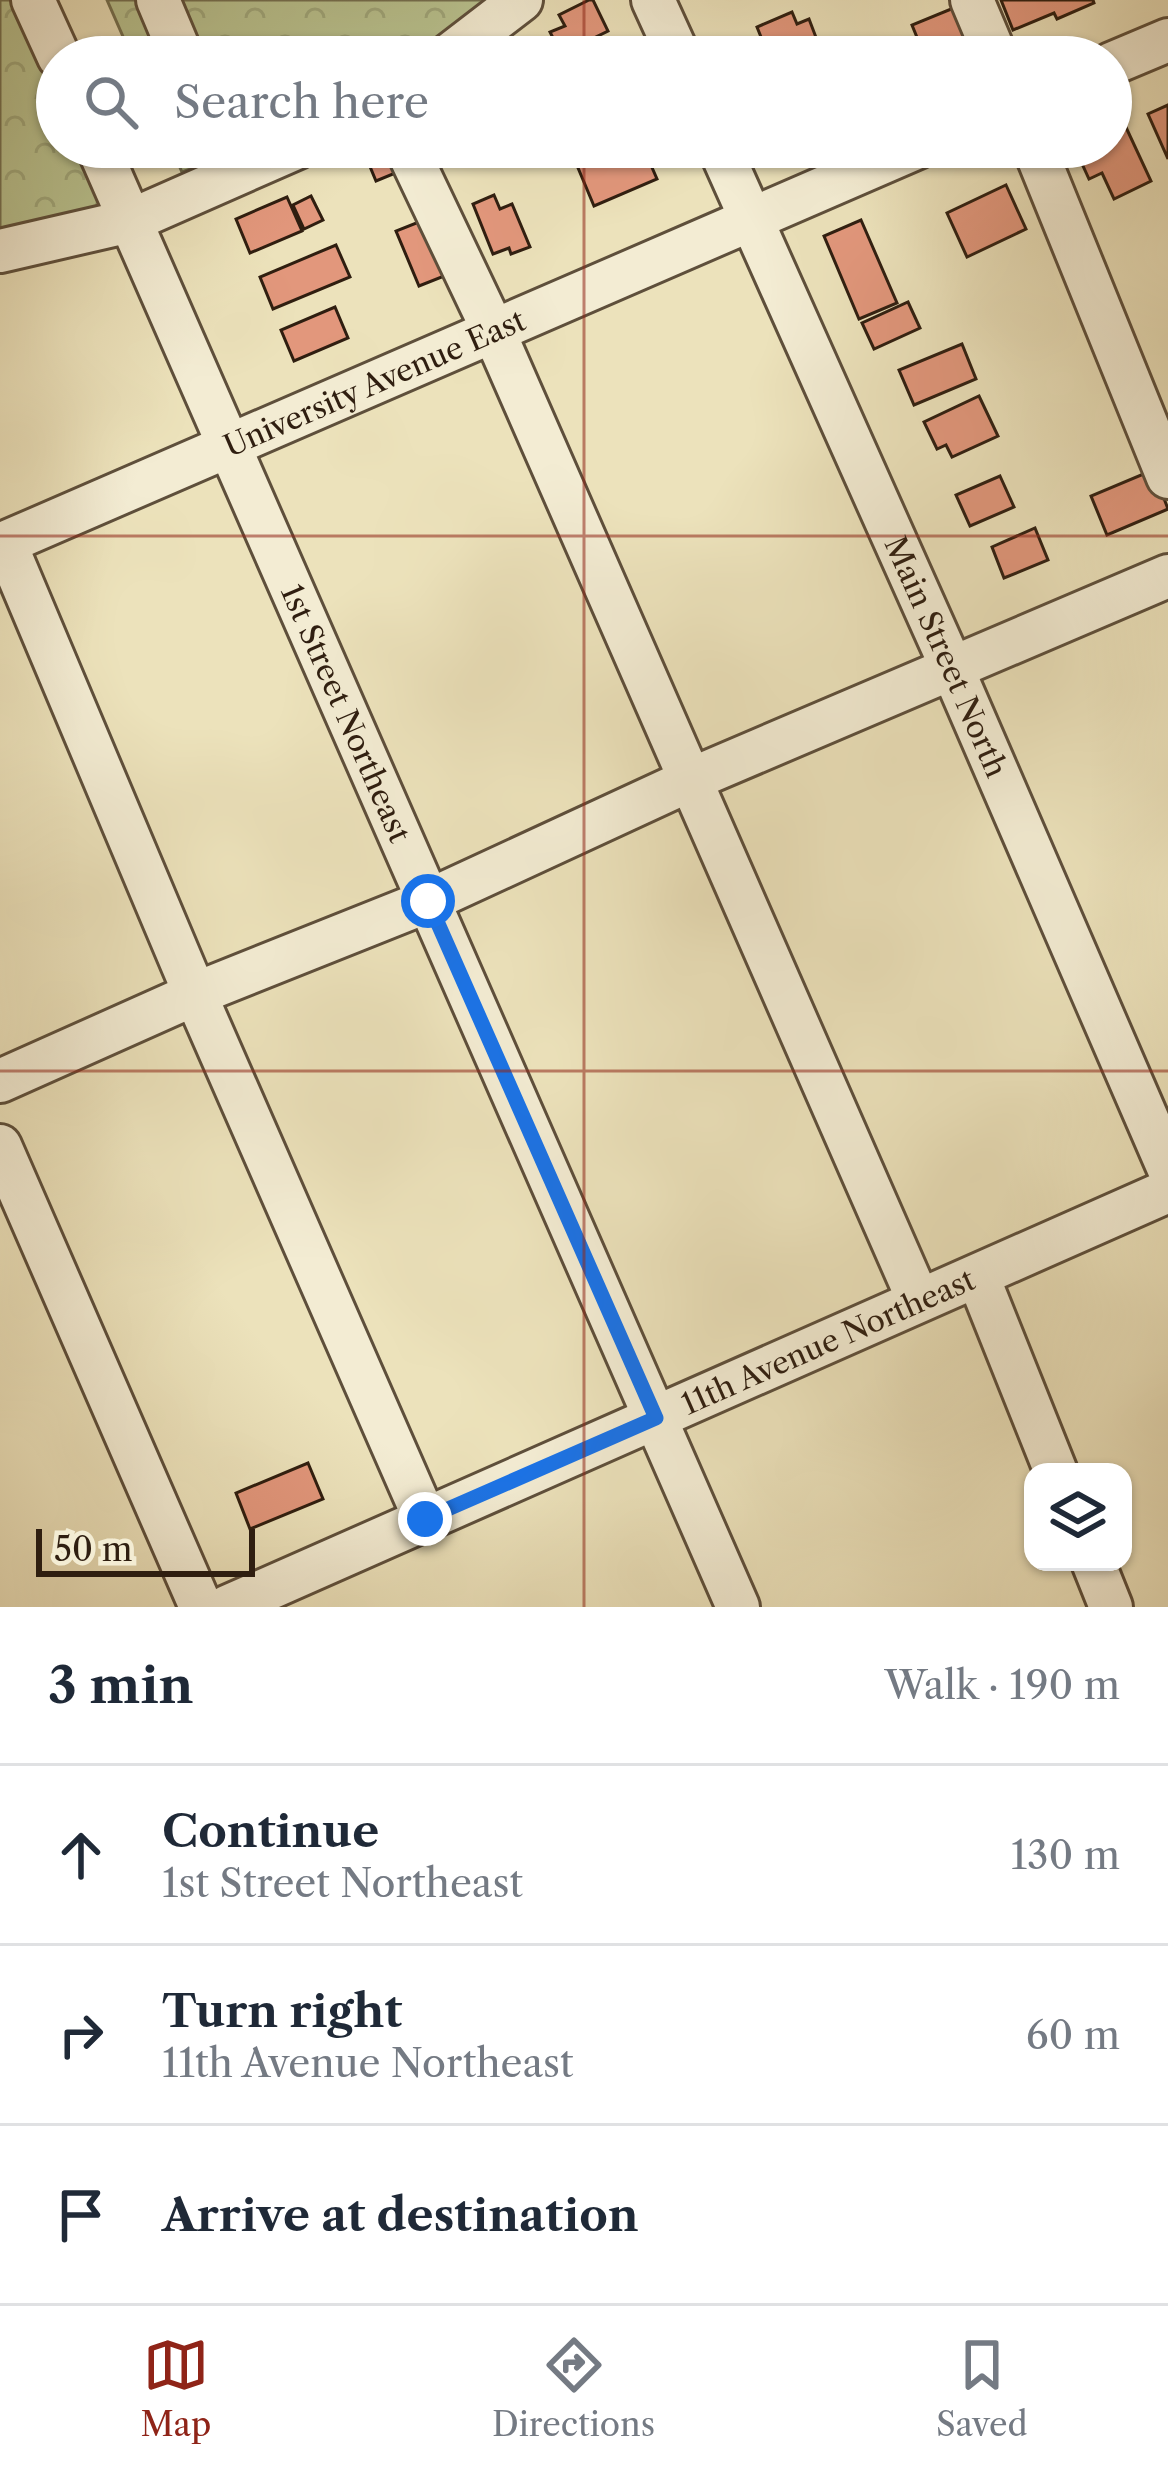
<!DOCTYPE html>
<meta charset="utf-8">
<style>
:root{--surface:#fff;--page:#f6f6f7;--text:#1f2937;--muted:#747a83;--line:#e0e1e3;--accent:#8f2418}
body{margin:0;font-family:"Libre Caslon Text",serif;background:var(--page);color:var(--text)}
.controls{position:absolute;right:36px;bottom:36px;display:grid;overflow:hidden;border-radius:24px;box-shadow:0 3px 9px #0004}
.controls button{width:108px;height:108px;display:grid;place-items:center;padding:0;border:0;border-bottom:3px solid var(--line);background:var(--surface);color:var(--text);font:60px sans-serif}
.scale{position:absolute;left:36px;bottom:30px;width:219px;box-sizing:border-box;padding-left:12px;border:6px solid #2f1e10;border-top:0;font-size:33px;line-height:42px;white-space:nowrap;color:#2f1e10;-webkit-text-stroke:9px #f3ecd3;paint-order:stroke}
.stop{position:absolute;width:36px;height:36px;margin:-27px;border:9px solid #1a73e8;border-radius:50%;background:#fff}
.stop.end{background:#1a73e8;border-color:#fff;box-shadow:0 3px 12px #0008}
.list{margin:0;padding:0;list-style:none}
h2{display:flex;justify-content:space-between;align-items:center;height:156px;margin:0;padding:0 48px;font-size:51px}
h2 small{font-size:39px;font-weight:400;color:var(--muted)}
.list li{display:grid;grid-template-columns:78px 1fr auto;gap:36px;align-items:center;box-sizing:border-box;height:180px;padding:0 48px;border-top:3px solid var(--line)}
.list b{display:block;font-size:45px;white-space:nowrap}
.list p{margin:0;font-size:39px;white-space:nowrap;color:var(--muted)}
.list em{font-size:39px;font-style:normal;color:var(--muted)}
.icon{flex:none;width:66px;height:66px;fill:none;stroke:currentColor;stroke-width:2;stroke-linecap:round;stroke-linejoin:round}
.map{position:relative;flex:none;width:1168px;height:1607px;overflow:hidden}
.search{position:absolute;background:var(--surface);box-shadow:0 3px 9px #0004;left:36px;right:36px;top:36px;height:132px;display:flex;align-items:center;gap:30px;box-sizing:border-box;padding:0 42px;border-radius:66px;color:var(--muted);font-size:45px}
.sheet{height:696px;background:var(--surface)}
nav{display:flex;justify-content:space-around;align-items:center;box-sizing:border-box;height:168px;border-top:3px solid var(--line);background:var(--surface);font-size:33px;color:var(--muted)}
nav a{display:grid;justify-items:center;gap:6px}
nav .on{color:var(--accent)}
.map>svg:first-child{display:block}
.park{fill:url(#park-crowns);stroke:#747050;stroke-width:3}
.building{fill:#e2977c;stroke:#2f1e10;stroke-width:3}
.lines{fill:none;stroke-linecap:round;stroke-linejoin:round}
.minor-casing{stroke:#5e4f3b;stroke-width:48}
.minor{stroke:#f3ecd3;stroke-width:42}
.route{stroke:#1a73e8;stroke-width:15}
.grid{fill:none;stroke:#8f2418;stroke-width:3;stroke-opacity:0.55}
.labels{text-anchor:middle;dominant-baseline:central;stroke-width:9;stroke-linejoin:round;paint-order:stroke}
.street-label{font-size:30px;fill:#2f1e10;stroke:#f3ecd3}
</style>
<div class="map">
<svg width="1168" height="1607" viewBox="0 0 1168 1607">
<defs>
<pattern id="park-crowns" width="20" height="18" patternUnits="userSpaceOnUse" patternTransform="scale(3)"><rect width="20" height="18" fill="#b9c390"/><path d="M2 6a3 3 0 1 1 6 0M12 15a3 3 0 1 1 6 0" fill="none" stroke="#9fa77b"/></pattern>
</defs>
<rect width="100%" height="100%" fill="#ece2bb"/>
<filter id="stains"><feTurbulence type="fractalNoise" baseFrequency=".00167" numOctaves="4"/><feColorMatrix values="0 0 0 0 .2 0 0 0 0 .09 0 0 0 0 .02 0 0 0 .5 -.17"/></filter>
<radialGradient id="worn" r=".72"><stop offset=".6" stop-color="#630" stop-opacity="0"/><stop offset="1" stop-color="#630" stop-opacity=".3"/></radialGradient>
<path class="park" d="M0,0H33L57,57V147H98L130,221L0,251Z
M107,0H499L435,57H132Z
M171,147H252L182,172Z"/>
<path class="building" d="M589,0H593L608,31L561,54L550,32L565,26L559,15Z
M1001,0H1093L1094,3L1057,19L1054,13L1013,30Z
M956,7L973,47L950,57H925L912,25Z
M792,12L797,24L809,19L817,40L769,57L757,27Z
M1168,105V159L1148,114Z
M1124,123L1151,181L1114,199L1102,173L1089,179L1078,155L1093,147H1111V130Z
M389,147L410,167L376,181L366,157Z
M614,147H643L657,179L594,206L576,163Z
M1006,185L1026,229L967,257L947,213Z
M494,195L500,209L512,204L530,247L511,254L509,248L493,254L473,204Z
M311,196L323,220L304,229L293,205Z
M287,197L302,231L250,253L236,219Z
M434,216L457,271L419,286L396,231Z
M861,220L897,303L859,319L824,236Z
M336,245L350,277L273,309L260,277Z
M908,302L920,328L874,349L862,323Z
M335,307L348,338L294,361L281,330Z
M962,344L976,379L914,405L899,370Z
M979,396L998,436L952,457L946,445L937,449L924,422Z
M1153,470L1168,509L1107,535L1091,496Z
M1000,476L1014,507L970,526L956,495Z
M1035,528L1048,560L1004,578L992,547Z
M308,1463L323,1499L250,1529L236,1493Z"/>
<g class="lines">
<g class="minor-casing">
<g id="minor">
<path d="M33,0L59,57"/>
<path d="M158,0L182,57"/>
<path d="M653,0L679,57"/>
<path d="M972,0L996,57"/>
<path d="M447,57L521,0"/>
<path d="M1111,64L1168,40"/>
<path id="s1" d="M98,147L738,1607"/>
<path d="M406,147L494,332L918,1299"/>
<path id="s2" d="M719,147L952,668L1168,1167"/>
<path d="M1034,147L1168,477"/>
<path d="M0,251L130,221L298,147"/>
<path d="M5,543L195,994L425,1519"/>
<path id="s3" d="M0,545L918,147"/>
<path d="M0,1081L195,994L428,901L692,779L1168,576"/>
<path d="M0,1146L201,1607"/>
<path d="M978,1277L1056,1472"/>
<path d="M1093,1562L1111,1607"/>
<path id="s4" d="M227,1607L1168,1191"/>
</g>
</g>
<use href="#minor" class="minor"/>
</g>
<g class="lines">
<path class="route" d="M425,1519L656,1418L428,901"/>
</g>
<path class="grid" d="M584,0V57M584,147V1607M0,536H1168M0,1071H1168"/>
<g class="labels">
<g class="street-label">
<text stroke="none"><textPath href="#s3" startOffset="408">University Avenue East</textPath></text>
<text stroke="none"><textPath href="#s2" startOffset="558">Main Street North</textPath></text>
<text stroke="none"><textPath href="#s1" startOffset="618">1st Street Northeast</textPath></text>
<text stroke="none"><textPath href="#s4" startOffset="657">11th Avenue Northeast</textPath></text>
</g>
</g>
<rect width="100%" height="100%" filter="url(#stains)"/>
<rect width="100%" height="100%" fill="url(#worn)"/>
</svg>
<div class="controls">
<button><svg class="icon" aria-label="layers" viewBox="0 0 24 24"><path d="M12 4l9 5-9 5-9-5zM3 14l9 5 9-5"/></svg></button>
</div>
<div class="scale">50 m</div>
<div class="stop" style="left:428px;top:901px"></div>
<div class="stop end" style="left:425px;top:1519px"></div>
<div class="search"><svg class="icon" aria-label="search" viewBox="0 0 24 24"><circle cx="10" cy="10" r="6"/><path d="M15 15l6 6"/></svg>Search here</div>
</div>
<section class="sheet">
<h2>3 min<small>Walk · 190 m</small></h2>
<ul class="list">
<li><svg class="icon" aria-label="ahead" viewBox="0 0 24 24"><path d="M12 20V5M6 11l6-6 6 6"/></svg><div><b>Continue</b><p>1st Street Northeast</p></div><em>130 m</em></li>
<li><svg class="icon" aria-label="right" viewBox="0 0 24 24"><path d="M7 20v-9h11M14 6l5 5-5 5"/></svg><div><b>Turn right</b><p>11th Avenue Northeast</p></div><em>60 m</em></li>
<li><svg class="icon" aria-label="arrive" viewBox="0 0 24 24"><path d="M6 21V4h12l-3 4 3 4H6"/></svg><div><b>Arrive at destination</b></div></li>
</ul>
</section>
<nav>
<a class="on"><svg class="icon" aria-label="map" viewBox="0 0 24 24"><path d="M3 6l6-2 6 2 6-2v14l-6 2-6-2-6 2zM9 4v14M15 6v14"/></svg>Map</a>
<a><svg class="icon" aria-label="directions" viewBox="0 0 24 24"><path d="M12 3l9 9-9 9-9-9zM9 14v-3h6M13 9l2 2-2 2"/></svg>Directions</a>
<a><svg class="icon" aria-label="saved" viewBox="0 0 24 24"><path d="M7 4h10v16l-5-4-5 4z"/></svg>Saved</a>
</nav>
